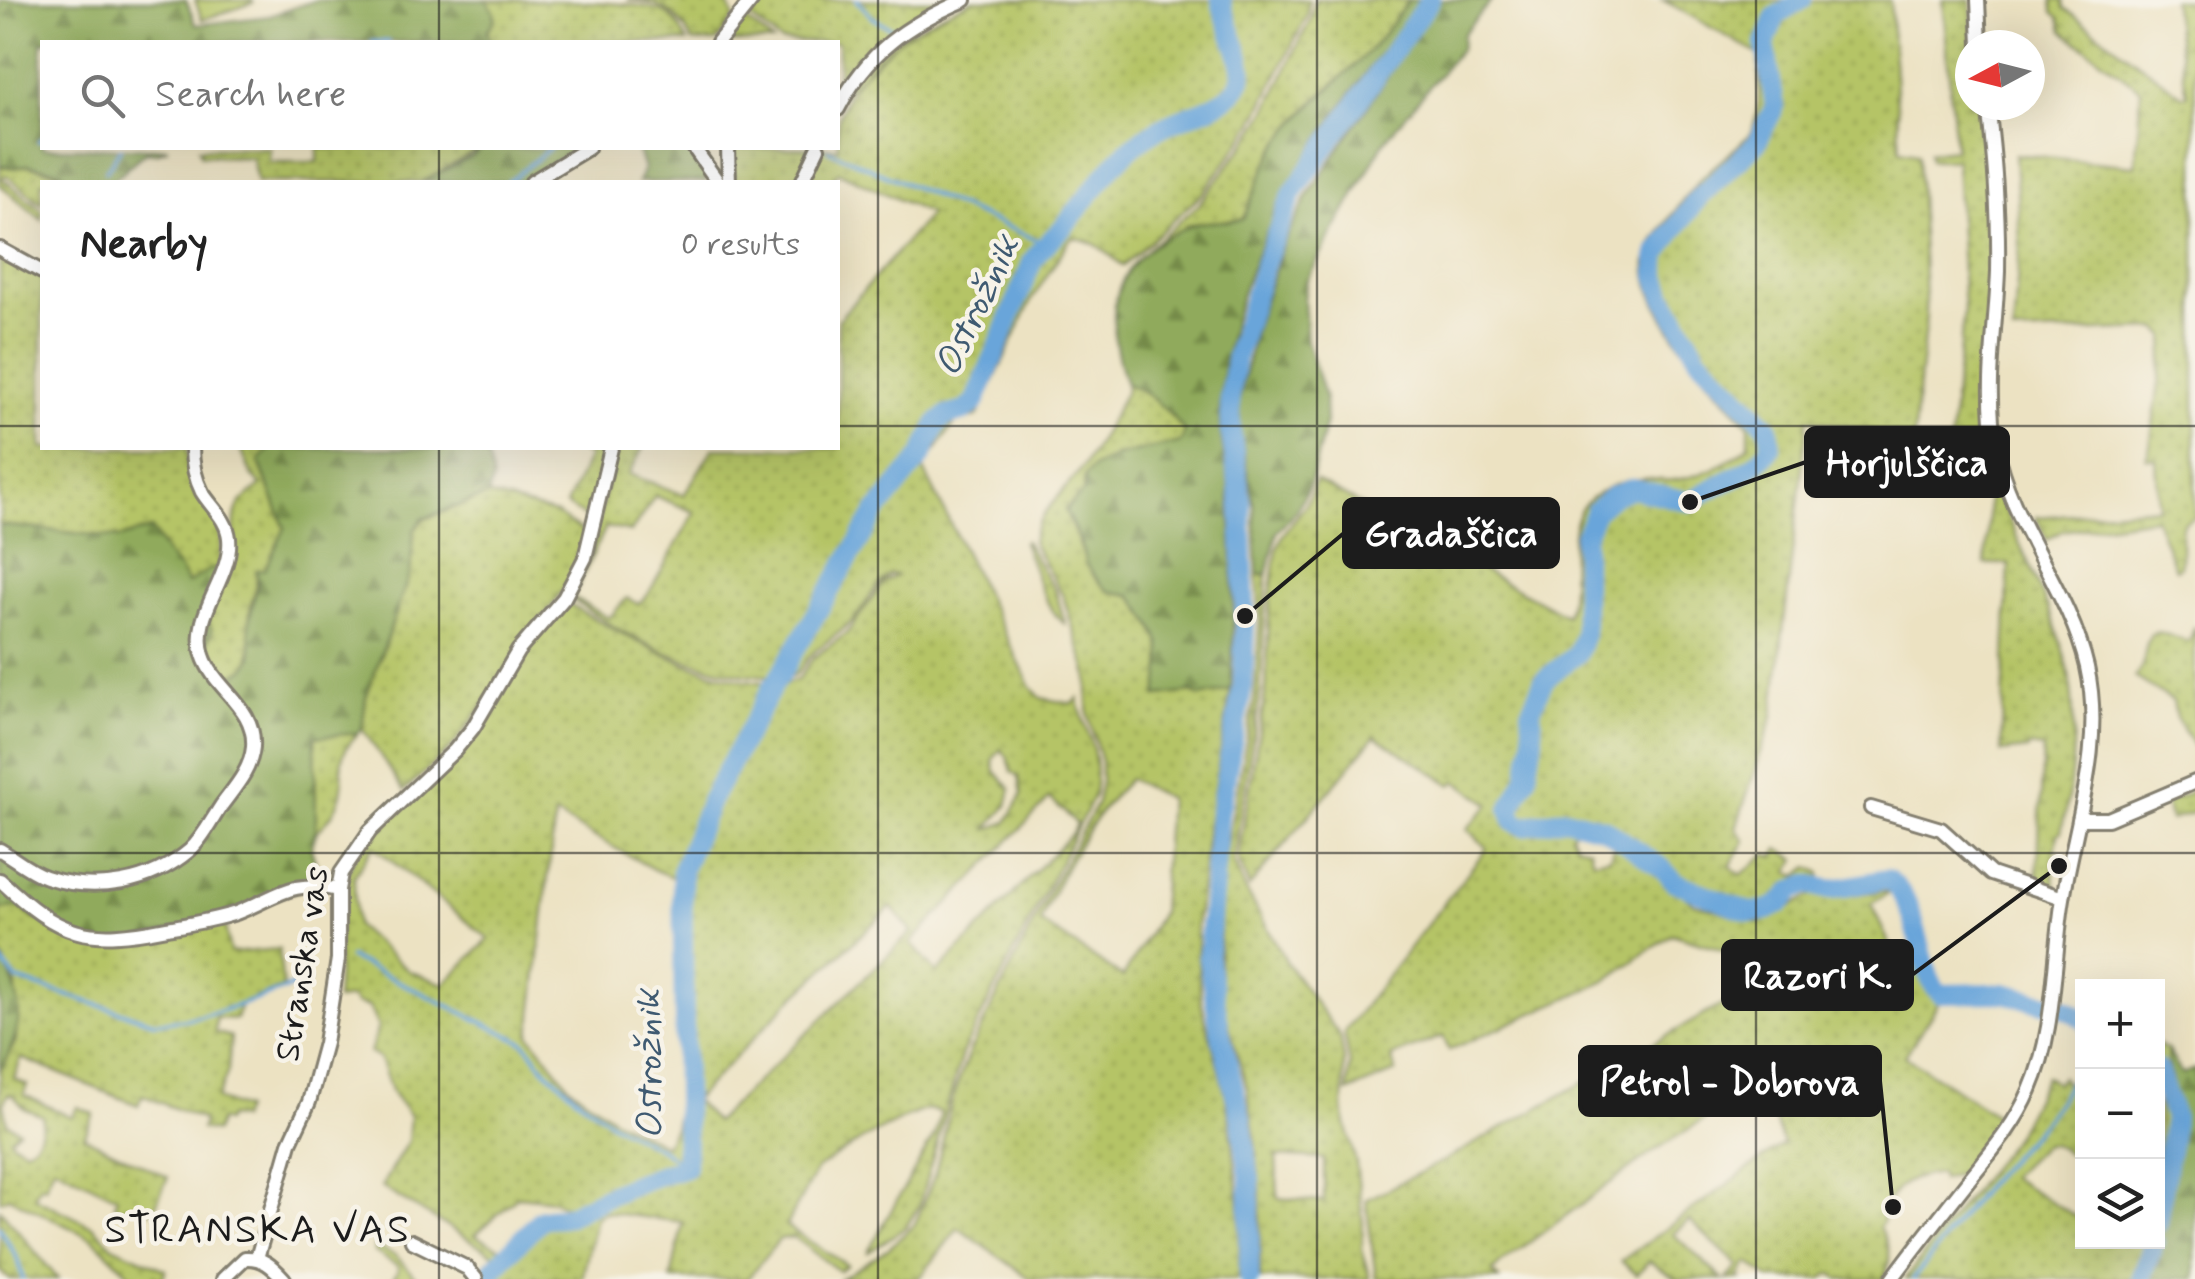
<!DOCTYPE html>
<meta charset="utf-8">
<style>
:root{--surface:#fff;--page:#f2f2f2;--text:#222;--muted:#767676;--line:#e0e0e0}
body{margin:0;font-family:Mynerve,sans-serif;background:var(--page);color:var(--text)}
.controls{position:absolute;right:30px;bottom:30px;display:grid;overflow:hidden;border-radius:0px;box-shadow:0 10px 40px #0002}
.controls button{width:90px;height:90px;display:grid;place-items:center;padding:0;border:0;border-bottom:2px solid var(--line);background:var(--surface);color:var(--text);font:50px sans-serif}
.compass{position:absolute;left:1955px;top:30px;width:90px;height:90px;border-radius:50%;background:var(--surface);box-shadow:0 10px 40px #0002;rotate:263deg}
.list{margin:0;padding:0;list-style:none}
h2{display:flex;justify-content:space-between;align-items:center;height:130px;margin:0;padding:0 40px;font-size:42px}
h2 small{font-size:32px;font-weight:400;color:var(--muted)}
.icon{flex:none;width:55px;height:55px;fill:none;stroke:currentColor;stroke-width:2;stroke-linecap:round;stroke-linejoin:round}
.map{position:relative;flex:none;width:2195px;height:1279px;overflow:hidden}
.search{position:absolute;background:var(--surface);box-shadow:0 10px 40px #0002;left:40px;top:40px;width:800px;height:110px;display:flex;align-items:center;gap:25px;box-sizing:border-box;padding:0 35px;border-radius:0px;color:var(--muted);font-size:38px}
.panel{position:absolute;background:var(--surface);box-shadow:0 10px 40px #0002;left:40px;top:180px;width:800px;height:270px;border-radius:0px}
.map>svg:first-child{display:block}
.green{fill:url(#green-dots);stroke:#687041;stroke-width:2.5;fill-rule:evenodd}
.forest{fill:url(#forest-firs);stroke:#56633c;stroke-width:2.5}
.pitch{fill:#b5c466;stroke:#687041;stroke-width:2.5}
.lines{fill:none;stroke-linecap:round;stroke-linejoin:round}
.stream{stroke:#69a5da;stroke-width:4}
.river{stroke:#69a5da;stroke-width:20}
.minor-casing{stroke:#847f6f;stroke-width:18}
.minor{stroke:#fff;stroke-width:12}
.grid{fill:none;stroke:#1c1c1c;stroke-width:2.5;stroke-opacity:0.55}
.labels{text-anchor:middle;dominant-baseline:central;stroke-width:9;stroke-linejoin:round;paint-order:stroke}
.street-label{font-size:35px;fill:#1c1c1c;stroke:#f7f3e8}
.water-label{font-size:38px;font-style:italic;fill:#3f5a71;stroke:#f7f3e8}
.quarter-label{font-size:40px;letter-spacing:2.5px;fill:#1c1c1c;stroke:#f7f3e8}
.leader{fill:none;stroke:#1c1c1c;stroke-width:4}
.callout-dot{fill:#1c1c1c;stroke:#f7f3e8;stroke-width:4}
.callout{fill:#1c1c1c;stroke:#1c1c1c;stroke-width:4}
.callout-label{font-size:38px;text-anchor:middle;font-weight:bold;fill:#fff}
</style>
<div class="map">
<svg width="2195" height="1279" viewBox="0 0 2195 1279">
<defs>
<pattern id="green-dots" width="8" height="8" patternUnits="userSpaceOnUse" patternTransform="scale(2.5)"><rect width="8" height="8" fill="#b5c466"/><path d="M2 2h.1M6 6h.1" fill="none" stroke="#9ba858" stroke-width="1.8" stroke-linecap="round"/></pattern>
<pattern id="forest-firs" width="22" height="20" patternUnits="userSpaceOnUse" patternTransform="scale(2.5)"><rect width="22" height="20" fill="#90aa5b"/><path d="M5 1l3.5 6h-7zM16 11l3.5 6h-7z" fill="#758a4a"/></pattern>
</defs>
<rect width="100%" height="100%" fill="#f7f3e8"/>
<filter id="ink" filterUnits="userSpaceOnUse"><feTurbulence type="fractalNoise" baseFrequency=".01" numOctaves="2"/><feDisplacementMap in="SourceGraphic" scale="20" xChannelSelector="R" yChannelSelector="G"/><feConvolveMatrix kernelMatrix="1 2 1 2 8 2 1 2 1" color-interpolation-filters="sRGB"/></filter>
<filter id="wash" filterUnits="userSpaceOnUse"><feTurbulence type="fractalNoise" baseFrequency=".0048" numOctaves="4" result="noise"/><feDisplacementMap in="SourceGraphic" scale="40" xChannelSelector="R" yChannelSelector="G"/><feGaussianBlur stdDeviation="2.25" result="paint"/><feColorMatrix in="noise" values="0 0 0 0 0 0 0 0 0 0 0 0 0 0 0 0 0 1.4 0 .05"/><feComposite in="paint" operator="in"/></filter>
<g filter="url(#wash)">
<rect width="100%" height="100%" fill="#ece2c2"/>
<path class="green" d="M486,0C519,0 640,0 664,12C676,18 681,31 687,42H491L487,31C497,17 494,14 486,0Z
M627,0H726L734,17L716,42H692C678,11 660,2 627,0Z
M756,0H953L925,15L843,93L838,89V42H781L744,12Z
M973,0H1309L1307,15L1253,124L1233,153L1201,195L1123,266C1107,253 1093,238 1071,238L1032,299L977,417L957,420L923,468L1031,687L1041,698L1073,704L1078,698C1080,716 1088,729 1092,745C1097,762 1096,778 1094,795L962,1054L919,1206L906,1227L867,1253L935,1134L941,1112L927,1109L909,1116L861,1140L817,1169L786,1226L847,1265L839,1271L793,1237L780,1239L747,1279H671L683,1222L603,1212L596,1218L582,1279H482L478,1272L495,1255L381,1187L408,1141L410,1116L392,1093L380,1059L370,1053L378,1027L369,1007L356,1004L351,998L336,1000L342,886L358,851L447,763L510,670L566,603C636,641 706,685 788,683L798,680L813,658L847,633L884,582L896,576L891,574C875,584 868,601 857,616C844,632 825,641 810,656C805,661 802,669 796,674C787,682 777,676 767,676C697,673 626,639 569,597L590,556L615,448H643L629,474L684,495L713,448H838V320L930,214L839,172L830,182H806L822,148H838C838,138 836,125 839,116C857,59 921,22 973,0ZM655,496L695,512L647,596L638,604L627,598L609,618L573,597L606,527L631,532ZM1001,749L1008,758L1012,772L1019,776L1022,795L1007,822L986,830L1007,806L1011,789L995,771L993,760ZM1050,798L1077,824L1073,832L937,973L911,943ZM555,815L655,870L677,879L680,1099L674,1128L665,1145L614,1119L571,1088L530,1035ZM373,846L489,939L444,984L409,971L356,926L354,877ZM891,907L912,932L715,1122L694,1100L790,1001ZM518,1196L554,1200L563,1206L562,1213H542L502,1249L475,1235Z
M1315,0H1409C1397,17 1386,34 1371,49C1346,76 1317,95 1294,124C1271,153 1258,186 1243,219L1191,224L1146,251L1198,205L1246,143L1265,114L1310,20Z
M1663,0H1890L1900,150L1918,153L1926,317L1913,441L1908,438L1907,445L1872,431L1808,419L1773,716L1736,828L1745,841L1730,866L1741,875L1766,854L1775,857L1779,849L1796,859L1789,872L1797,876L1810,867L1820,872L1821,881C1773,877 1777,933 1724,891H1711L1682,882L1676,887L1694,903L1759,923L1814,894C1838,902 1864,888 1890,892L1871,904L1901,969L1922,960L1928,993L1939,1002L1905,1056L1996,1115L1998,1128L1960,1174L1941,1180L1940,1173C1906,1178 1898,1183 1881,1212L1883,1220L1879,1227C1889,1245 1894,1259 1883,1279H1839L1831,1273L1821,1279H1770L1748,1262L1739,1277L1741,1279H1727L1739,1266L1689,1220L1673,1234L1723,1279H1676L1649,1261L1637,1275L1621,1261L1783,1144L1762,1083L1654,1151L1500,1264L1492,1272L1499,1279H1376L1366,1200L1449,1158L1743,993L1733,953L1672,934L1604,982L1449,1050L1443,1036L1391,1057L1396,1072L1347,1092L1350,1064L1344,1032L1487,848L1467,829L1490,804L1456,781L1452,785L1375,736L1249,887L1238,858L1266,689L1270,596L1277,549L1283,535L1306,504L1316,481L1566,615C1578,587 1564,537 1581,509C1592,492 1622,479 1642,479C1652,478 1663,481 1673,480C1698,478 1731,462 1749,445V425C1717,391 1640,310 1647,259C1649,242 1685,197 1697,183C1707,170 1748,141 1752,130C1761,109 1760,77 1758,54ZM1587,827L1615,841L1610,857L1593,860L1589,848L1576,845L1571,834L1575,828Z
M1943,0H1971L1974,45H1970V105H1980C1996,209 1996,311 1981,415L1985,439L1981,444L1949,447L1964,311L1956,160H1930L1929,152L1955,149Z
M2052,0H2063L2064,8L2183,96L2187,95L2172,0H2195V517L2183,523C2178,539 2184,549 2180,567L2175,569L2155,518L2062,531L2047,540L2036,517L2159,507L2156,459L2146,458L2150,445L2166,336L2158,329L2013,334L2020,244L2015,154L2135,166L2141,89L2063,31L2060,18L2053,12Z
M741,16L773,42H721Z
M199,148H270L269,162H318V148H481L422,182H257L252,158L201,155Z
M731,148H814L797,182H732Z
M27,165L64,174L63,182H42V204L6,175L2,178L42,210V220L0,185V166L16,168Z
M0,252L42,275V448H187C187,488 205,498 222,531L219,569H210L187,585L151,529L120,538L0,525Z
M1126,384C1150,391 1169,413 1185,431L1181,442L1117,456L1085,476L1084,491L1068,519C1090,557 1080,586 1131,595C1165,641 1165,640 1158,696L1192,692L1200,697L1231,690L1208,825L1196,928L1201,1002L1226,1096L1233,1145L1240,1205L1239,1279H1031L958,1228L919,1279H840L889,1248L915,1224L935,1174L954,1093L969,1053L1051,887L1097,803L1101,782V762L1088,714V675L1063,596L1032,542C1037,513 1065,492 1081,469C1098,446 1111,418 1125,393ZM1129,779L1168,798L1161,913L1123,977L1040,922C1062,871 1089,819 1129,779Z
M241,448H270L259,462L285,528L265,569L257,571C258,585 252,597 250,611C247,635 263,674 226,676C183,644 221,586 233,546C236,534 232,518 238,507C243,499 253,492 261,485L251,474Z
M574,448H609L592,518L588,519L566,505L589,456Z
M1977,449L1985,450C1995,496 2017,535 2035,578C2047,606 2060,635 2067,665C2078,714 2074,783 2061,832L2058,834L2053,863L2055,888L2037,887L2043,748L2030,746L2028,749L2001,752L2009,564H1985C1986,535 1998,483 1971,463C1964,457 1950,456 1941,453Z
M488,495L556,514L588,535L573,575L480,709L451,748L404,791L362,728L366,697L410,573L414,531L422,520Z
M1025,541L1056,592L1065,624C1043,608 1034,567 1023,542Z
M1257,573L1267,575L1260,695L1233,861L1245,889L1291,969L1340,1036L1344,1059L1343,1111L1356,1163L1363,1223L1362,1249L1370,1279H1260V1191L1255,1140L1247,1089L1222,1002L1219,963L1221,877L1254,700L1260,617ZM1276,1156L1324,1159V1202L1278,1198Z
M2195,626V748L2176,718L2173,701L2135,677C2148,663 2142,649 2151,634L2159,632L2189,642Z
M352,731L358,733C328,766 350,770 339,800C335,813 326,823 316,833L315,736Z
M2195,790V812L2171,820L2165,803Z
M19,907L34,919L185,928L224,920L230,953L279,949L283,988L241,1004L236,1019L216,1018L215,1032L231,1037L228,1071L217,1099L244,1109L240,1119L228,1117L225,1122L220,1120L215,1132L201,1129L203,1120L142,1095L138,1105L21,1058L14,1079L27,1085L24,1095L71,1117L78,1107L94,1114L84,1137L168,1177L153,1212L133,1205L124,1210L114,1205L117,1197L54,1166L45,1187L40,1185L34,1197L94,1227L113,1246L166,1270L162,1279H134L93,1239L8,1197L0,1201V1071L16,1041V985L0,953V910ZM8,1094L13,1095L25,1109L43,1116C41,1130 40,1144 25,1149L12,1142L10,1138L19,1130L7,1123L3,1104Z
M2158,1044L2168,1051C2164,1078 2195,1138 2170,1153L2158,1211Z
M2046,1076L2056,1084L2061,1077L2064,1082L2078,1083L2082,1076V1161L2052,1144H2044L2010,1177L2082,1220V1242H2147L2136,1279H1905L2016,1135Z
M0,1209L58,1279H9L0,1271Z
M375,1245L396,1256L418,1279H393L399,1267L375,1252Z"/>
<path class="forest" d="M0,0H186L196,25L269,16L316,0H486L494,11L495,20L487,31L491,42H42V148H168L156,153L145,152L111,182H63L64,174L60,171L27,165L16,168L0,166Z
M1409,0H1422C1329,119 1226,252 1220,410C1218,435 1227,460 1229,485C1234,554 1235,622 1231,690L1200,697L1192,692L1157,696C1166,641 1164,640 1131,595L1108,591L1096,578L1086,564L1079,539L1065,510L1084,491L1085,476L1094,467L1117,456L1181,442L1185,432C1170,413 1149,391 1126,384C1101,311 1111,258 1189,226C1204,219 1226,223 1243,219C1253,196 1262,170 1275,149C1302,108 1339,83 1371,49C1386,34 1396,16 1409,0Z
M1438,0H1492L1463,34L1461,48L1384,142L1307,280L1304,300L1307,341L1325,398L1326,422L1311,481L1297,510L1277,532L1267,575L1257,573L1254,508L1240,434L1239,401L1255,327L1284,243L1307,197Z
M481,148H576L525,182H422L473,156Z
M637,148H687L709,173L705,182H638L644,169Z
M270,448H485L493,479L488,495L422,519L414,531L410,573L366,697L362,728L358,733L315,737L316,833L311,849L319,873L310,886L185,928L110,945L58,932L19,907L0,910V525L120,538L151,529C158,536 158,542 164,550C172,564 182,566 187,584L210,569H219L208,620L212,631L205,649L221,673L232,676L245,669L252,657L249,622L258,580L256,570L265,569L285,528L259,461Z
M0,953C24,1000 26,1024 0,1071Z
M2168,1051L2182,1074L2195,1069V1279H2136L2147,1242H2158C2158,1211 2167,1183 2159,1154L2162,1148L2170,1153C2195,1139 2164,1078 2168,1051Z"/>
<path class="pitch" d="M195,0H252L253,3L202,20Z"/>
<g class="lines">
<path class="stream" d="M857,0L873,18L895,30L946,0
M372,42H389
M39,141L42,139
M828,150L1044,243
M106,171L121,148
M508,182L550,148
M350,958L525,1043L545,1069L575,1096L613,1124L661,1149L686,1167
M0,960L17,980L154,1022C206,1021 258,998 308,981
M2080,1017L2082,1031
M0,1228L17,1258L23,1279
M1913,1279C1938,1248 1961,1216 1986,1185C2021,1143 2074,1101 2082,1043"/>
<path class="river" d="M1802,0L1776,16L1765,44L1775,106L1756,144L1699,197L1657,254V276L1664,296L1698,356L1769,428L1771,447C1750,477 1718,481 1690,502L1633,488L1612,496L1596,510L1584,536V634L1577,654L1544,680L1531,710L1533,739L1527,777L1510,809L1514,821L1524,826L1565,818L1604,828L1662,868L1675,882L1749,912L1766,911L1780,904L1792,891L1807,884L1830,890L1887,879C1923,902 1917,976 1941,994L2003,993L2065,1008L2082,1018
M779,677L875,514L922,456L937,424L946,416L965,411L975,403L1033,260C1042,246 1053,239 1064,226C1100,185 1116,149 1168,124C1189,114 1231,105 1241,81C1249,65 1224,22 1221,0
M2158,1070L2174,1117L2158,1223
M484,1279L540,1220C550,1215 559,1220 569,1215C608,1195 643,1178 686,1167L682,870L710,801L774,684
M1249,1279L1250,1181L1241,1119L1220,1031L1208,958L1219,814L1243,685L1245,616L1241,503L1231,432L1230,397L1236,355L1264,265L1293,193L1430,0
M2141,1279L2154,1242"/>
</g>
</g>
<g filter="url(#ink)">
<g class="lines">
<g class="minor-casing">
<path id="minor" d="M1978,0L1980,45
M718,42L752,0
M838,109C867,52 906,25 965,0
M694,148L718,182
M728,148L729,182
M532,182L588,148
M802,182L818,148
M0,249L42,272
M1871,808L1941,829L1991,874L2063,898
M2079,819H2108L2195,782
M0,850C14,858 30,872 46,877C95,893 150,884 190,850C203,838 211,821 221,806C234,788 251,770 253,747C256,706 214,690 203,655C190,614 233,578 229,538C227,519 211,507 202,492C195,478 192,462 192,448
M0,880C61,937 86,944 167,928C190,924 214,920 236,913C276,898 291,878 338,890
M412,1241L467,1268L476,1279
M257,1258L290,1143L309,1102L325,1043L338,959V890L341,873L370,831L455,750L473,728L518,651L564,598L585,558L611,448
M223,1279L245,1258C263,1257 272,1266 284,1279
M1892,1279C1918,1244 1944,1211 1971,1177C1993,1150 2016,1123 2030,1090C2055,1033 2053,966 2062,905C2074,825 2105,748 2087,667C2069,588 2009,523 1995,444C1985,388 1996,327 1998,271C1999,214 1995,161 1988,105"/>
</g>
<use href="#minor" class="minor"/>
</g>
</g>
<path class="grid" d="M439,0V42M878,0V1279M1317,0V1279M1756,0V1279M439,148V182M0,426H42M838,426H2195M439,448V1279M0,853H2195"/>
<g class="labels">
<g class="street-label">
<text transform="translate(303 964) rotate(-81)">Stranska vas</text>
</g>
<g class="water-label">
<text transform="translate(978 306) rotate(-65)">Ostrožnik</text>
<text transform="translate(650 1064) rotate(-91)">Ostrožnik</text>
</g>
<g class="quarter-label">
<text x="258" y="1231">STRANSKA VAS</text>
</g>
</g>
<path class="leader" d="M1690 502L1806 462M1245 616L1344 533M2059 866L1912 975M1893 1207L1880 1081"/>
<g class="callout-dot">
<circle cx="1690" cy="502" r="10"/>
<circle cx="1245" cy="616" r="10"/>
<circle cx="2059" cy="866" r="10"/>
<circle cx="1893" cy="1207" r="10"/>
</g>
<g class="callout">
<rect x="1806" y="428" width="202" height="68" rx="10"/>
<rect x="1344" y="499" width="214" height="68" rx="10"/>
<rect x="1723" y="941" width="189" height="68" rx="10"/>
<rect x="1580" y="1047" width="300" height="68" rx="10"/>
</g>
<g class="callout-label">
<text x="1907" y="475">Horjulščica</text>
<text x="1451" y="546">Gradaščica</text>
<text x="1818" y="988">Razori K.</text>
<text x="1730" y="1094">Petrol - Dobrova</text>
</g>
</svg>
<div class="controls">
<button>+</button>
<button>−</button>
<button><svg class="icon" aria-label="layers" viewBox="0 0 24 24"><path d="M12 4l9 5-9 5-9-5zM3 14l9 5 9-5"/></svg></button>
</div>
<svg class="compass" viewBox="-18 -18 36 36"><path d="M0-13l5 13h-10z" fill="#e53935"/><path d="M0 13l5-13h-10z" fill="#767676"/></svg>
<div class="search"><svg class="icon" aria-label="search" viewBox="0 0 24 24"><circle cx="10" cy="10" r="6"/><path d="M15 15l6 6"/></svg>Search here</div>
<section class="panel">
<h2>Nearby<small>0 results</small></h2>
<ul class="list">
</ul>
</section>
</div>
